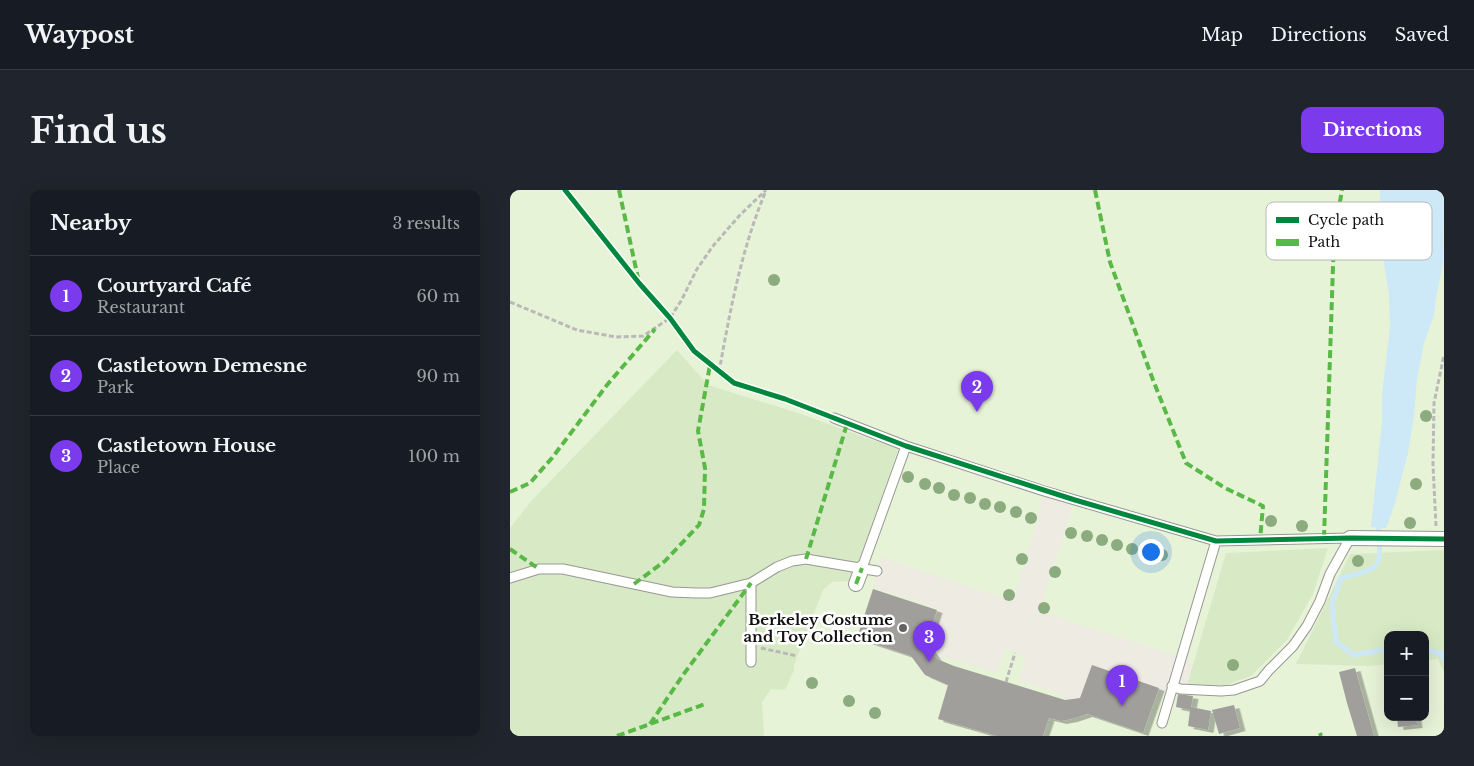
<!DOCTYPE html>
<meta charset="utf-8">
<style>
:root{--surface:#171b24;--page:#20242c;--text:#f1f3f6;--muted:#9ea1a6;--line:#363941;--accent:#7c3aed}
body{margin:0;font-family:"Libre Baskerville",serif;background:var(--page);color:var(--text)}
.controls{position:absolute;right:15px;bottom:15px;display:grid;overflow:hidden;border-radius:10px;box-shadow:0 5px 20px #0002}
.controls button{width:45px;height:45px;display:grid;place-items:center;padding:0;border:0;border-bottom:1px solid var(--line);background:var(--surface);color:var(--text);font:25px sans-serif}
.you{position:absolute;left:640px;top:361px;width:18px;height:18px;margin:-12px;border:4px solid #fff;border-radius:50%;background:#1a73e8;box-shadow:0 0 0 8px #1a73e833}
.badge{display:grid;place-items:center;width:32px;height:32px;border-radius:50%;background:var(--accent);color:#fff;font-size:16px;font-weight:700}
.pin{position:absolute;translate:-50% -41px;filter:drop-shadow(0 1px 2px #0008)}
.pin::after{content:'';position:absolute;top:26px;width:18px;height:15px;background:inherit;clip-path:polygon(0 0,100% 0,50% 100%)}
.list{margin:0;padding:0;list-style:none}
h2{display:flex;justify-content:space-between;align-items:center;height:65px;margin:0;padding:0 20px;font-size:21px}
h2 small{font-size:16px;font-weight:400;color:var(--muted)}
.list li{display:grid;grid-template-columns:32px 1fr auto;gap:15px;align-items:center;box-sizing:border-box;height:80px;padding:0 20px;border-top:1px solid var(--line)}
.list b{display:block;font-size:19px;white-space:nowrap}
.list p{margin:0;font-size:16px;white-space:nowrap;color:var(--muted)}
.list em{font-size:16px;font-style:normal;color:var(--muted)}
.map{position:relative;flex:none;width:934px;height:546px;overflow:hidden;border-radius:10px}
header{display:flex;align-items:center;gap:30px;box-sizing:border-box;height:70px;padding:0 25px;background:var(--surface);border-bottom:1px solid var(--line)}
header strong{font-size:24px}
nav{display:flex;gap:28px;margin-inline-start:auto;font-size:18px}
.intro{display:flex;align-items:center;justify-content:space-between;box-sizing:border-box;height:120px;padding:0 30px}
h1{margin:0;font-size:35px}
.button{padding:12px 22px;border-radius:10px;background:var(--accent);color:#fff;font-size:18px;font-weight:700}
main{display:flex;gap:30px;padding:0 30px}
aside{flex:1;background:var(--surface);border-radius:10px;box-shadow:0 5px 20px #0002}
.map>svg:first-child{display:block}
.green{fill:#e7f3d7;fill-rule:evenodd}
.forest{fill:#d8eac5}
.plaza{fill:#edebe2}
.water{fill:#cde8f7}
.lines{fill:none;stroke-linecap:round;stroke-linejoin:round}
.stream{stroke:#cde8f7;stroke-width:5}
.building{fill:#a19f9c;filter:url(#shadow)}
.service-casing{stroke:#979795;stroke-width:11}
.pedestrian-casing{stroke:#979795;stroke-width:16}
.path{stroke:#b9b9b8;stroke-width:3;stroke-dasharray:5 2.5;stroke-linecap:butt}
.service{stroke:#fffffe;stroke-width:9}
.pedestrian{stroke:#fffffe;stroke-width:14}
.quiet{stroke:#58b947;stroke-width:4;stroke-dasharray:8 4;stroke-linecap:butt}
.cycleway-casing{stroke:#fff;stroke-width:8}
.cycleway{stroke:#00873e;stroke-width:5}
.tree{fill:#8cac80}
.poi-dot{fill:#646362;stroke:#fff;stroke-width:2}
.labels{text-anchor:middle;dominant-baseline:central;stroke-width:5;stroke-linejoin:round;paint-order:stroke}
.poi-label{font-size:15px;font-weight:bold;fill:#111;stroke:#fff;text-anchor:end}
.key{fill:#fff;stroke:#b8b8b8;stroke-width:1}
.key-label{font-size:14px;fill:#111}
</style>
<header>
<strong>Waypost</strong>
<nav><a>Map</a><a>Directions</a><a>Saved</a></nav>
</header>
<div class="intro"><h1>Find us</h1><a class="button">Directions</a></div>
<main>
<aside>
<h2>Nearby<small>3 results</small></h2>
<ul class="list">
<li><span class="badge">1</span><div><b>Courtyard Café</b><p>Restaurant</p></div><em>60 m</em></li>
<li><span class="badge">2</span><div><b>Castletown Demesne</b><p>Park</p></div><em>90 m</em></li>
<li><span class="badge">3</span><div><b>Castletown House</b><p>Place</p></div><em>100 m</em></li>
</ul>
</aside>
<div class="map">
<svg width="934" height="546" viewBox="0 0 934 546">
<defs>
<filter id="shadow"><feDropShadow dx="5.5" dy="3" stdDeviation="0" flood-color="#0004"/></filter>
</defs>
<rect width="100%" height="100%" fill="#fdfcf7"/>
<path class="green" d="M0,0H934V546H0ZM878,445H915V527H878Z"/>
<path class="forest" d="M167,160L198,195L291,224L362,250L389,257L342,391L322,392L313,400L284,475V480L275,500L261,499L252,512L254,546H0V338L22,310Z
M818,358L803,404L777,450L741,486L716,495H677L716,363Z
M934,360V482L928,469L915,470V445H878V474L859,476L786,474L840,364Z"/>
<path class="plaza" d="M534,301L565,310L529,421L671,467L683,473L674,504L660,503L582,475L570,508L555,510L546,502L509,491L516,467L494,460L487,483L435,467L434,470L428,468L421,459L419,453L429,419L363,397L370,367L503,411L523,345Z"/>
<path class="water" d="M870,0H934L933,74L926,107L924,125L914,153L907,189L904,225L898,263L884,316L876,338L861,337L872,232V204L880,138L879,105L874,73V58L871,50Z"/>
<g class="lines">
<path class="stream" d="M868,332C870,375 877,378 831,388L822,414L826,452L844,465L878,459
M915,460L931,463L934,469"/>
</g>
<path class="building" d="M363,399L427,420L417,452L420,459L427,469L444,476L555,510L570,508L582,475L649,498L633,543L577,524L562,529L551,531L539,528L533,546H487L428,529L438,495L415,485L401,466L347,448Z
M845,478L864,546H847L837,513L829,482Z
M668,504L683,506L681,517L701,521L698,540L678,536L680,520L666,517Z
M724,515L730,538L709,544L702,520Z
M887,527H906L907,535L888,537Z"/>
<g class="lines">
<g class="service-casing">
<path id="service" d="M324,228L396,256L534,301L706,351L840,348
M352,378L396,256
M0,388L29,379H53L162,402L186,403H200L241,393L267,377L282,371L296,369L367,381
M241,472V393
M662,496L670,499L711,501L724,500L750,491L759,480L783,456L797,436L810,411L820,384L840,348
M652,533L706,351"/>
</g>
<g class="pedestrian-casing">
<path id="pedestrian" d="M840,348L934,349
M346,394L352,378"/>
</g>
<path class="path" d="M55,0L129,93L160,128L184,161L194,170L224,193L275,209L314,224
M0,112L67,140L106,147L133,146L160,128L171,111L187,79L203,56L230,25L256,0
M209,182C220,121 231,61 255,3
M926,336L923,275L924,213L934,165
M251,458L287,466
M496,492L505,463"/>
<use href="#service" class="service"/>
<use href="#pedestrian" class="pedestrian"/>
<path class="quiet" d="M109,0L128,88
M585,0L600,72L643,190L676,273L715,298L753,316L750,350
M0,302L20,293L42,268L97,195L145,139
M814,348L824,46L832,0
M0,359L29,379
M296,369L337,234
M124,394L155,371L189,335L194,319L195,278L188,241L200,175
M346,394L352,378
M140,534L173,485L241,393
M810,543L811,546
M107,546L195,514"/>
<g class="cycleway-casing">
<path id="cycleway" d="M55,0L129,93L160,128L184,161L224,193L275,209L396,256L565,310L706,351L840,348L934,349"/>
</g>
<use href="#cycleway" class="cycleway"/>
</g>
<g class="tree">
<circle cx="264" cy="90" r="6"/>
<circle cx="916" cy="226" r="6"/>
<circle cx="398" cy="287" r="6"/>
<circle cx="415" cy="294" r="6"/>
<circle cx="906" cy="294" r="6"/>
<circle cx="429" cy="298" r="6"/>
<circle cx="444" cy="305" r="6"/>
<circle cx="460" cy="308" r="6"/>
<circle cx="475" cy="314" r="6"/>
<circle cx="490" cy="317" r="6"/>
<circle cx="506" cy="322" r="6"/>
<circle cx="521" cy="328" r="6"/>
<circle cx="761" cy="331" r="6"/>
<circle cx="900" cy="333" r="6"/>
<circle cx="792" cy="336" r="6"/>
<circle cx="561" cy="343" r="6"/>
<circle cx="577" cy="346" r="6"/>
<circle cx="592" cy="350" r="6"/>
<circle cx="607" cy="355" r="6"/>
<circle cx="622" cy="359" r="6"/>
<circle cx="636" cy="363" r="6"/>
<circle cx="652" cy="365" r="6"/>
<circle cx="512" cy="369" r="6"/>
<circle cx="848" cy="371" r="6"/>
<circle cx="545" cy="382" r="6"/>
<circle cx="499" cy="405" r="6"/>
<circle cx="534" cy="418" r="6"/>
<circle cx="723" cy="475" r="6"/>
<circle cx="302" cy="493" r="6"/>
<circle cx="339" cy="511" r="6"/>
<circle cx="365" cy="523" r="6"/>
</g>
<circle class="poi-dot" cx="393" cy="438" r="5"/>
<g class="labels">
<g class="poi-label">
<text x="383" y="429">Berkeley Costume<tspan x="383" dy="17">and Toy Collection</tspan></text>
</g>
</g>
<rect x="756" y="12" width="166" height="58" rx="8" class="key"/>
<rect x="766" y="27" width="23" height="6" fill="#00873e"/>
<rect x="766" y="49" width="23" height="7" fill="#58b947"/>
<g class="key-label">
<text x="798" y="35">Cycle path</text>
<text x="798" y="57">Path</text>
</g>
</svg>
<div class="controls">
<button>+</button>
<button>−</button>
</div>
<div class="you"></div>
<div class="pin badge" style="left:612px;top:516px">1</div>
<div class="pin badge" style="left:467px;top:222px">2</div>
<div class="pin badge" style="left:419px;top:472px">3</div>
</div>
</main>
